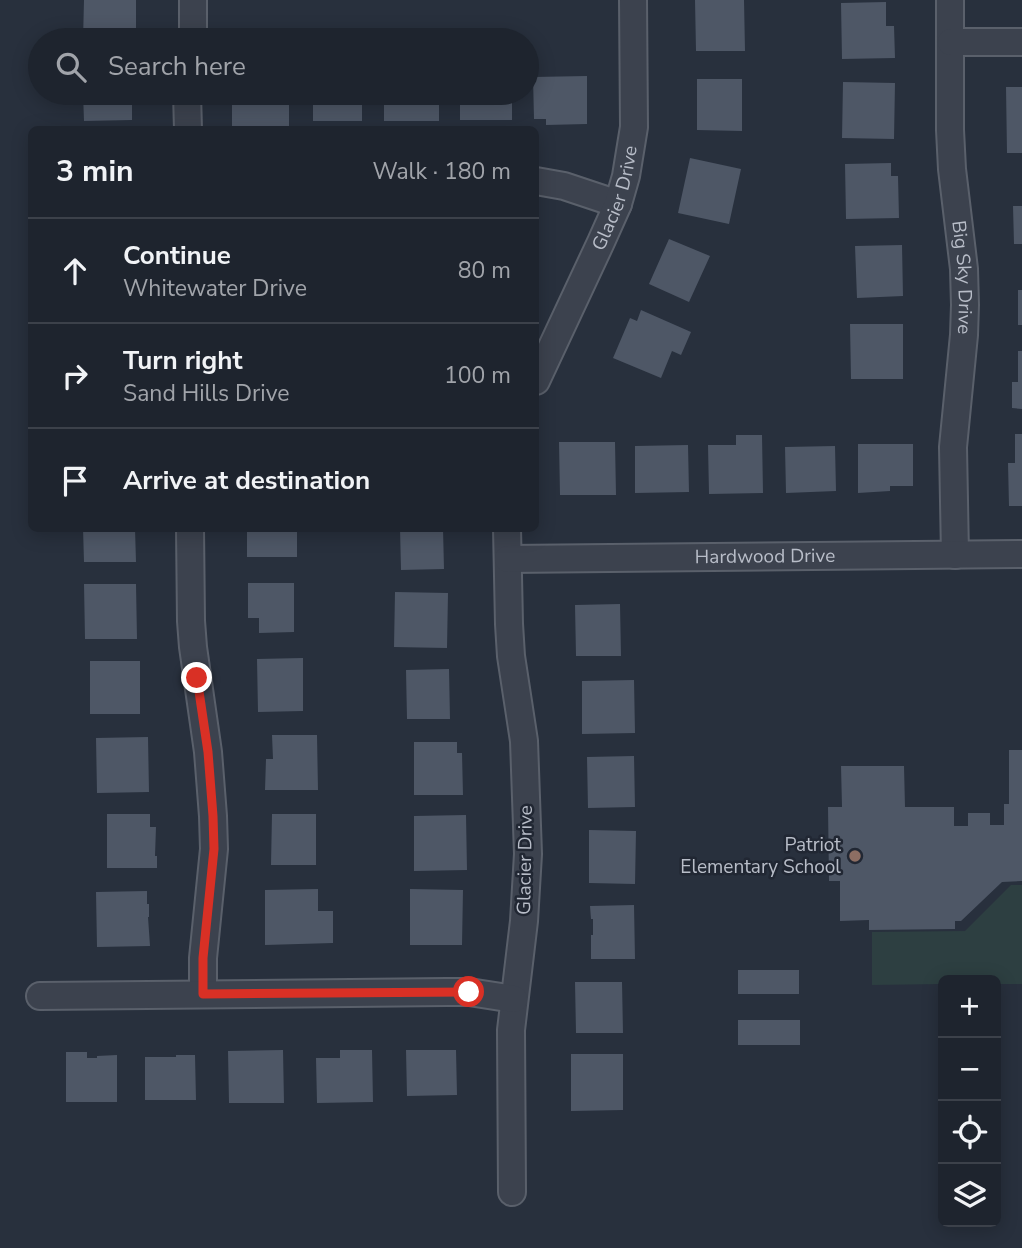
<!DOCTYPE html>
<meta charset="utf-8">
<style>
:root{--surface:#1e242e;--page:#262c36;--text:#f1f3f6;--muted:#a1a4aa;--line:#3c414a}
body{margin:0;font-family:"Nunito Sans",sans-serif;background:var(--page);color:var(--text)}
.controls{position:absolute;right:21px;bottom:21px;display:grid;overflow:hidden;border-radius:10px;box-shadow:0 4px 18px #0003}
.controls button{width:63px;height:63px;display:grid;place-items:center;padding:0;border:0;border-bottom:2px solid var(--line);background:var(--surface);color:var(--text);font:35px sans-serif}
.stop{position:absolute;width:21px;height:21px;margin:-16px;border:5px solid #d93025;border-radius:50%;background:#fff}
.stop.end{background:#d93025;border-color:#fff;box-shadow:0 2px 7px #0008}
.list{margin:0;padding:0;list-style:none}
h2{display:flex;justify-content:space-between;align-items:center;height:91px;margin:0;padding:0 28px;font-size:30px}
h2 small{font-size:23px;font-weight:400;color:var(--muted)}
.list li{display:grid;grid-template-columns:46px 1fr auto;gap:21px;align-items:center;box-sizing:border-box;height:105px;padding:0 28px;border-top:2px solid var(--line)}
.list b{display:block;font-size:26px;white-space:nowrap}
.list p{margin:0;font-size:23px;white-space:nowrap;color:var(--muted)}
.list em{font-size:23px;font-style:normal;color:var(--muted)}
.icon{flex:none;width:38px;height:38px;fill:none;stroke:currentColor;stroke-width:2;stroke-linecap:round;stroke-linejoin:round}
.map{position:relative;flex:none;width:1022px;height:1248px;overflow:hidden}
.search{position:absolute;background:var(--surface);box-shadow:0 4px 18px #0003;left:28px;top:28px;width:511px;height:77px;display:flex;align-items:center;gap:18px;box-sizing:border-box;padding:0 24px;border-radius:38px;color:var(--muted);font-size:26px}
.panel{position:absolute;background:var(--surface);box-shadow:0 4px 18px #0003;left:28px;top:126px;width:511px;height:406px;border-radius:10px}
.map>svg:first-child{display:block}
.green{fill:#2d3f41}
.building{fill:#4e5766}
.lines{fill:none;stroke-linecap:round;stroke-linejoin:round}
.street-casing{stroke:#5a606b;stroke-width:30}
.street{stroke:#3c424e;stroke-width:26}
.route{stroke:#d93025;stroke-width:9}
.education-dot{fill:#8d6e63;stroke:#212733;stroke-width:2.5}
.labels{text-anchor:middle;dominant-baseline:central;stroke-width:5;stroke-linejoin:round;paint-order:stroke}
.street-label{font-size:19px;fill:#b8bdc8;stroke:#212733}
.poi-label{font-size:19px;fill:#b8bdc8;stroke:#212733;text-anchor:end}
</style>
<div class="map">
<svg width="1022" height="1248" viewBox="0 0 1022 1248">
<rect width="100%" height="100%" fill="#28303d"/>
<path class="green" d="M1011,885H1022V984H996V980H943V984L872,985V932L965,931Z"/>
<path class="building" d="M84,0H136V40H83Z
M695,0H744L745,51H696Z
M886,2V26H894L895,58L842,59L841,3Z
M587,76V124L546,125V119H534L533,77Z
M697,79H742V131L697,130Z
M843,82L895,83L894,139L842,138Z
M1006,87H1022V153H1007Z
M83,93H132V120L84,121Z
M232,93H289V126H232Z
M313,93H362V121H313Z
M384,93H439V121H384Z
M460,93H512V120H460Z
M690,158L741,169L729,224L678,213Z
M891,163V176H898L899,218L846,219L845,164Z
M1013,206H1022V244H1014Z
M669,239L710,256L689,302L649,284Z
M902,245L903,296L857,298L855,246Z
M1018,290H1022V325H1018Z
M641,310L691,332L681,355L672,351L661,378L613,358L630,318L637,321Z
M850,324H903V379H851Z
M1018,351H1022V409L1012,408V382H1018Z
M1015,434H1022V506H1009L1008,463H1015Z
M736,435H762L763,493L709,494L708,445H736Z
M559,442H615L616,495H560Z
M858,444H913V486H890V491L858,493Z
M688,445L689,492L635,493V446Z
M835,446L836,491L786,493L785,447Z
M83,528H135L136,562H84Z
M247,528H297V557H247Z
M400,528H443L444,569L401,570Z
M248,583H294V632L259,633V618H248Z
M84,584H136L137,639H85Z
M395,592L448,593L447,648L394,647Z
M620,604L621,656H576L575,605Z
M303,658V711L258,712L257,659Z
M90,661H140V714H90Z
M449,669L450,719H407L406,670Z
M634,680L635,733L582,734V681Z
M272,735H317L318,790H265L266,759H273Z
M148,737L149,792L97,793L96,738Z
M414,742H457V753H462L463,795H414Z
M1009,750H1022V881L1002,882L961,921H955V929L869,930V920L840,921V881H829L828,807H842L841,766H904L905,807H954V826H968V813H990V825H1004V804H1009Z
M634,756L635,807L588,808L587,757Z
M107,814H150V827H156L155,856H157V868H107Z
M272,814H316V865H271Z
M466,815L467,870L414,871V816Z
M589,830L636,831L635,884L589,883Z
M318,889V911H333V943L265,945V890Z
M410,889L463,890L462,945H410Z
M147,891V904H149V917H148L150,946L97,947L96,892Z
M634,905L635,959H591V935H593V919H591L590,906Z
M738,970H799V994H738Z
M575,982H622L623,1033H576Z
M738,1020H800V1045H738Z
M283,1050L284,1103H229L228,1051Z
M340,1050H372L373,1102L317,1103L316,1058H340Z
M406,1050H456L457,1095L407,1096Z
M66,1052H87V1058H97V1056L117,1055V1102H66Z
M571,1054H623V1110L571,1111Z
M176,1055H195L196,1100H145V1057H176Z"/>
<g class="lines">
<g class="street-casing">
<g id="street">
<path id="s1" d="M950,0V130L952,169L964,269L965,305L964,335L953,447L955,555"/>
<path d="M193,40V0"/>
<path d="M951,42H1022"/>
<path d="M187,93L188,130"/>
<path d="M536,181L564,186L618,204"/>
<path id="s2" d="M536,381L601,242L618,204L626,176L634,127L633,0"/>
<path d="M190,528L191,621L193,647L208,752L213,816L214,849L203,958V994"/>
<path d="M507,528L509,624L511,656L524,741L528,854L524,921L511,1030L512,1192"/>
<path id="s3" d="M508,559L1022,554"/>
<path d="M40,996L447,992H469L514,999"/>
</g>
</g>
<use href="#street" class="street"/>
</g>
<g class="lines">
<path class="route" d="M197,678L208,752L213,816L214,849L203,958V994L469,992"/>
</g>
<circle class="education-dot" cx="855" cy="856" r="7"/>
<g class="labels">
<g class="street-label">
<text stroke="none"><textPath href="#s2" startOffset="200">Glacier Drive</textPath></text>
<text stroke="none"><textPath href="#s1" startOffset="278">Big Sky Drive</textPath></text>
<text stroke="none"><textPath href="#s3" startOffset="257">Hardwood Drive</textPath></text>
<text transform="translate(525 860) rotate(-89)">Glacier Drive</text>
</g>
<g class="poi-label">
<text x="841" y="845">Patriot<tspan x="841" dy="22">Elementary School</tspan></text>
</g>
</g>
</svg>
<div class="controls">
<button>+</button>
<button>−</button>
<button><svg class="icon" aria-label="locate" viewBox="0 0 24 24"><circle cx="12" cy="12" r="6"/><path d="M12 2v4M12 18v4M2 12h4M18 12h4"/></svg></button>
<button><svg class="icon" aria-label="layers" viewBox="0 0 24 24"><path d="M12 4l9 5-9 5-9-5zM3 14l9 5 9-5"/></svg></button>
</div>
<div class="stop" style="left:469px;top:992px"></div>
<div class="stop end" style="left:197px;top:678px"></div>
<div class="search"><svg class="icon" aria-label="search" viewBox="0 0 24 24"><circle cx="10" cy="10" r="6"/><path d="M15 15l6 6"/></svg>Search here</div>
<section class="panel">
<h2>3 min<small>Walk · 180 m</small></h2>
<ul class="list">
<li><svg class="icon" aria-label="ahead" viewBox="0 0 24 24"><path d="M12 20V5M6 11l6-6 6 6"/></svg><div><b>Continue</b><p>Whitewater Drive</p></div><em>80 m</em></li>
<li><svg class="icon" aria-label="right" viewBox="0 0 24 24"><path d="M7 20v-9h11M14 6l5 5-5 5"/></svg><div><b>Turn right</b><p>Sand Hills Drive</p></div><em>100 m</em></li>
<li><svg class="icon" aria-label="arrive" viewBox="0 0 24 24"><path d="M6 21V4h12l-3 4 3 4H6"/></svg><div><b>Arrive at destination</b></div></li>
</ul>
</section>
</div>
